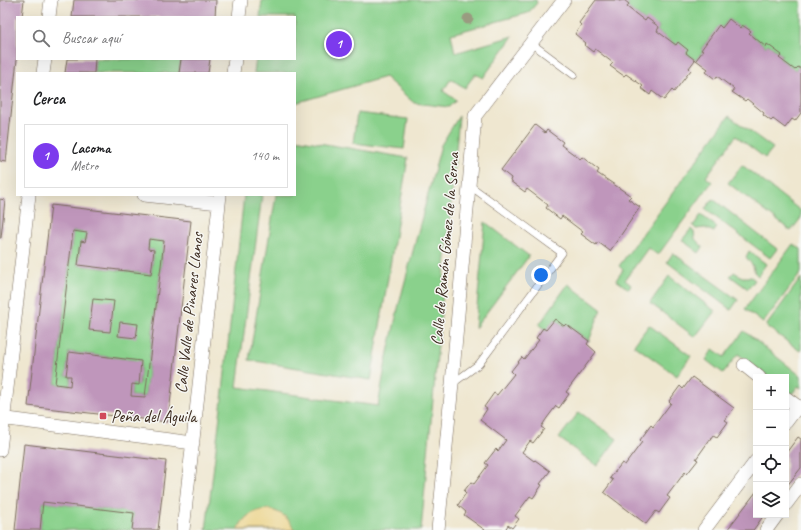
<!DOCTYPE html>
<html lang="es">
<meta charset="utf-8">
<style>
:root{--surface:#fff;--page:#f6f6f6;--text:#202124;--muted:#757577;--line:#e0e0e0;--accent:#7c3aed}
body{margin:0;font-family:Caveat,sans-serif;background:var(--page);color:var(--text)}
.controls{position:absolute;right:12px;bottom:12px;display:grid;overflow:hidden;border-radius:0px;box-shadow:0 4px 16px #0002}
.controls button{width:36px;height:36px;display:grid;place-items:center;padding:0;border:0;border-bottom:1px solid var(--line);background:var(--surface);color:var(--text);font:20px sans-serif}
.you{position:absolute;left:541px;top:275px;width:14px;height:14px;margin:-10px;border:3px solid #fff;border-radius:50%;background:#1a73e8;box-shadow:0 0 0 6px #1a73e833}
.badge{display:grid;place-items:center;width:26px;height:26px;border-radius:50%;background:var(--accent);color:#fff;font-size:13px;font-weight:700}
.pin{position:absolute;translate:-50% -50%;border:2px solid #fff;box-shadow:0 1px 4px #0006}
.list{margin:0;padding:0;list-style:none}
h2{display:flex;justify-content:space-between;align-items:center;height:52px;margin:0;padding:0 16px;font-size:17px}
h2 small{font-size:13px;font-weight:400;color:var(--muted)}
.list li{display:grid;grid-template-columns:26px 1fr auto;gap:12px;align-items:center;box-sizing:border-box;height:64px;margin:0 8px 8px;padding:0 8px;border:1px solid var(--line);border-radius:0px}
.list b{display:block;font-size:15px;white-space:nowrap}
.list p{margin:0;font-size:13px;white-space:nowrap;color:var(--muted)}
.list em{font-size:13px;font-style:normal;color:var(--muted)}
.icon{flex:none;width:22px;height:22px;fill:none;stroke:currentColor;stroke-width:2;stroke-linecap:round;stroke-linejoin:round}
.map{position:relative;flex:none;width:801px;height:530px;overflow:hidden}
.search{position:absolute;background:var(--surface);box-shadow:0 4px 16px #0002;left:16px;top:16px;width:280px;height:44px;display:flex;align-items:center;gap:10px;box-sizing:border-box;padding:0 14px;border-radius:0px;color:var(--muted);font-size:15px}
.panel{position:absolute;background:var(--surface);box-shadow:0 4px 16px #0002;left:16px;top:72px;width:280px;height:124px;border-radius:0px}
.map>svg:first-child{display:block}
.green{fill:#8ad18c;stroke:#627e55}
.sand{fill:#eeda9e;stroke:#94825e}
.building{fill:#bf96bb;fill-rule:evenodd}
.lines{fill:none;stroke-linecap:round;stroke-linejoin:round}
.lane-casing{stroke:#7a6c5c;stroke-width:8}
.street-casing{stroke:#7a6c5c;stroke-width:14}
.lane{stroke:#fff;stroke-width:7}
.street{stroke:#fff;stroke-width:13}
.tree{fill:#999b80}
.poi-dot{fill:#d1495b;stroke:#f6f6f2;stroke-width:1.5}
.labels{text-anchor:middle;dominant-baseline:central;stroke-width:3;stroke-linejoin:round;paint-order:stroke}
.street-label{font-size:17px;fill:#3b2a1e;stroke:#f6f6f2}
.poi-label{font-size:17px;fill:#3b2a1e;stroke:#f6f6f2;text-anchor:start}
</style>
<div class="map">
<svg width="801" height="530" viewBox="0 0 801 530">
<rect width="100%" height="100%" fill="#f6f6f2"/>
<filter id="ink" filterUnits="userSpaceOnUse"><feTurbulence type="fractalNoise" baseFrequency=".025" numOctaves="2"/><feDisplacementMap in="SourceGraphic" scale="8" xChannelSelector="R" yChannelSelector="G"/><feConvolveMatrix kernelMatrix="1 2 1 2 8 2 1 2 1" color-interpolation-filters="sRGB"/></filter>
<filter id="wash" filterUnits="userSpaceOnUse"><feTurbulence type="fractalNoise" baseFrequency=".012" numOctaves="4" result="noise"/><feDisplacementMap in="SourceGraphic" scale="16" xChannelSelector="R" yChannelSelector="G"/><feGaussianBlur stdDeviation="0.9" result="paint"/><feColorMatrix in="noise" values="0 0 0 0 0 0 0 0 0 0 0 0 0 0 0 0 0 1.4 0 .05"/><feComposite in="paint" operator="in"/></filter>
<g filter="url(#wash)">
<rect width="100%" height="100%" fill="#efe7d0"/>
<path class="green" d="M262,0H536L537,3L528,13L451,34L455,53L513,36L483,78L475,74L465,88L451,79L443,91L456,100L449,107L414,103L385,77L295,103V73H254L256,59H295V17H260Z
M624,0L801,1V69L798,67L795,70L779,58L782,55L768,44L766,47L749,33L750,31L742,25L740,28L729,19L722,28L719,26L701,49L703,51L696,60H695L686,53L678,43L676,45L657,31L659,27L645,21L627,7L629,4Z
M95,59H181L179,73H94Z
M357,113L408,119L404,149L353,143Z
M459,116L421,530H206L223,391L244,195H262L237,387L378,406L386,361L399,304L441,145Z
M729,116L773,148L765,158L736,136L706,177L712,182L658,255L648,248L625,280L631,285L629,289L616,280L623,270L619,266Z
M295,139L408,158L371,380L249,360L276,195H295Z
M742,165L801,211V218L791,231L728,183Z
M713,199L777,249L770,258L705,209Z
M701,215L717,227L714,232L705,228L696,229L693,226Z
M485,222L529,256L475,328Z
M691,229L694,232L695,239L703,247L699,253L682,240Z
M73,231L87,233L85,242L81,241L78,265L151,274L154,250L148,249L149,239L164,241L145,397L131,396L132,384L139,385L141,361L69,352L66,376H71L70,386L55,384Z
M793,244L801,249V273L763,323L745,309Z
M749,251L766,264L758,276L755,273L753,266L746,257Z
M673,253L738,300L731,310L667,262Z
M734,272L742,277H751L755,280L748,289L730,276Z
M669,276L715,311L695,337L650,303Z
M801,278V349L800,351L766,326Z
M568,284L601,309L589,341L566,324L564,326L555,319L546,330L539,325Z
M649,325L691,356L677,376L634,345Z
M744,331L801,376V388L798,386L792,394L786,390V377H769L738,354L723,373L706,360L713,349L724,357Z
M579,412L617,439L597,466L559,438Z
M43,502L134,513L132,530H40Z"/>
<path class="sand" d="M269,509C281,513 290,517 294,530H238C243,516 254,510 269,509Z"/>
<g id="blocks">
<path class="building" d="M0,0H24L22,17H17V59L6,162L0,161Z
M74,0H216L215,17H72Z
M596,0H618L619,1L624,0L629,4L627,7L645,21L647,18L659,27L657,31L676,45L678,42L688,50L686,53L695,60L689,68L691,70L674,92L672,90L664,100L652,91L650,95L641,88L643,86L626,74L624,76L610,66L613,63L595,49L593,52L584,45L586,43L575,34L581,25L579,23Z
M729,19L740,28L742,25L751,31L749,33L766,47L767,44L782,55L779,58L795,70L798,67L801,69V113L795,121L792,119L785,128L773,119L771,121L763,115L764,113L747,99L745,101L732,92L734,89L717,76L715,79L706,72L708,69L696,60L703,51L701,50L719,25L722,28Z
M67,59H95L94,73H65Z
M181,59H210L208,73H179Z
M535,125L545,133L547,130L563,142L561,145L572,153L580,159L582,157L599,170L597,173L631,196L628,199L640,207L610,251L598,242L596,245L581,234L583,232L562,216L560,219L546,208L548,205L527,189L525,192L510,181L511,178L501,170Z
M0,199L5,200L1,238H0Z
M51,205L191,221L168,422L28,406ZM73,231L87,233L85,242L81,241L78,265L151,274L154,250L148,249L149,239L164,241L145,397L131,396L132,384L139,385L141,361L69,352L66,376H71L70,386L55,384Z
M93,299L114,301L110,332L89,330Z
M555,319L564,326L566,324L589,341L587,344L596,352L566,392L569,394L559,408L556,406L547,418L541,427L544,429L533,443L530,441L522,452L534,461L535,460L550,471L540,484L542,485L533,498L530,496L515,516L519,519L512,528L508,525L505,530H485L464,515L466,512L458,505L466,493L464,491L471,482L474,484L488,465L485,463L496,449L498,451L506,440L480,420L487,409L484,407L494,393L497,395L514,374L511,371L522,357L524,359L539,340L536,338L543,328L546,330Z
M120,322L138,324L136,338L118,336Z
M692,377L734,408L725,420L728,422L717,437L713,435L696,459L698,460L687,474L685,472L667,496L670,498L659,513L656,511L646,524L604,492L613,480L610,478L622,463L625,465L642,442L640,440L651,425L653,427L671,403L669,401L680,386L683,389Z
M798,437L801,439V468L786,487V453Z
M24,444L166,461L158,530H132L134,513L43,502L40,530H15Z
M756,492V515H764L754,529L753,530H727Z"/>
</g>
</g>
<g filter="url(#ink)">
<use href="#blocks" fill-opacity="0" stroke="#7a6c5c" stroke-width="1"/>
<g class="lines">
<g class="lane-casing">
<path id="lane" d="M531,43L574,75
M452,384L479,364L562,253L469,185"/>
</g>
<g class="street-casing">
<path id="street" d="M49,17L51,0
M239,17L241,0
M43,73L45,59
M233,73L235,59
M144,195L219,203
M744,365L759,377
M786,398L801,409
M0,418L193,443
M786,422L798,406
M0,450L29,195
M786,504L801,484
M183,530L220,195
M438,530L452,384L475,116L564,0
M704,530L756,461
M766,530L777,515"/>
</g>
<use href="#lane" class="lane"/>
<use href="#street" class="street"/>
</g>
<circle class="tree" cx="468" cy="19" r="5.5"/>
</g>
<rect class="poi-dot" x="99" y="412" width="8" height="8" rx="2"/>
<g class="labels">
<g class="street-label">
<text transform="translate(445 249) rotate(-85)">Calle de Ramón Gómez de la Serna</text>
<text transform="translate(189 313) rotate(-84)">Calle Valle de Pinares Llanos</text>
</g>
<g class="poi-label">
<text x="111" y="416">Peña del Águila</text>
</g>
</g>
</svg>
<div class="controls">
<button>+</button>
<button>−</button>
<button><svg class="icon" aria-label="locate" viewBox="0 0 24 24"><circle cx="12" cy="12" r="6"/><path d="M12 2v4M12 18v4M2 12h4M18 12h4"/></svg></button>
<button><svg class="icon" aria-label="layers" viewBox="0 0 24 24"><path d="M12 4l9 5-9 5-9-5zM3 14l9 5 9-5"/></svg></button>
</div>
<div class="you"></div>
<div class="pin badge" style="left:339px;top:44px">1</div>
<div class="search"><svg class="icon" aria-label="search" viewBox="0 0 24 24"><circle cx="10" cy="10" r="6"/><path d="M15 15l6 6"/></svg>Buscar aquí</div>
<section class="panel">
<h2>Cerca<small></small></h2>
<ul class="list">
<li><span class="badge">1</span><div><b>Lacoma</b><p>Metro</p></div><em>140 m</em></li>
</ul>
</section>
</div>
